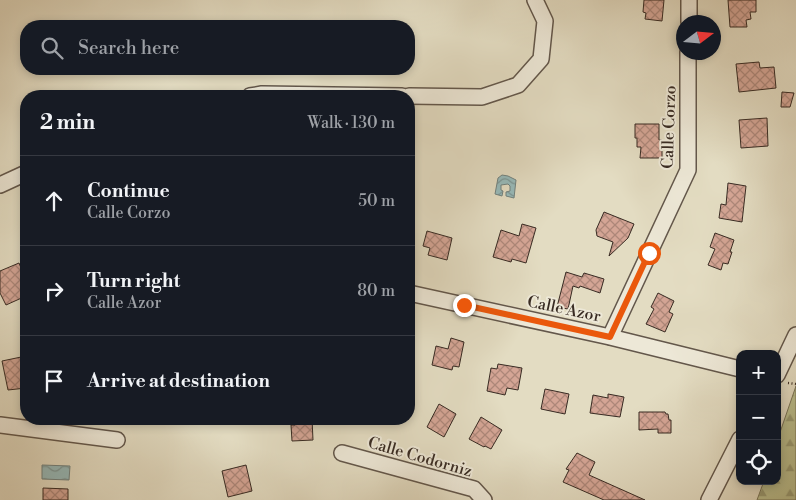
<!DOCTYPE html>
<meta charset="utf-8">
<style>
:root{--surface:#171b24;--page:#20242c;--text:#f1f3f6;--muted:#9ea1a6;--line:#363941}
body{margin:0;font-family:"Libre Bodoni",serif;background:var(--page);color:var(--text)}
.controls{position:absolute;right:15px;bottom:15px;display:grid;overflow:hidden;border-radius:10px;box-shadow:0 2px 8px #0003}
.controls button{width:45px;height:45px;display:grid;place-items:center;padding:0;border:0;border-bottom:1px solid var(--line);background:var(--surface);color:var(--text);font:25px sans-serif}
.compass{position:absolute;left:676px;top:15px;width:45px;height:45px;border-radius:50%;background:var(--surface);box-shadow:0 2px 8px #0003;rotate:74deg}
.stop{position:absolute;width:15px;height:15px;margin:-11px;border:4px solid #ea580c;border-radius:50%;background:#fff}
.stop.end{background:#ea580c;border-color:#fff;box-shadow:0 1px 5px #0008}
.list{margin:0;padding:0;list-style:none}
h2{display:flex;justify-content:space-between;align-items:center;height:65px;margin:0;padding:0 20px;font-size:21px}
h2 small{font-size:16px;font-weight:400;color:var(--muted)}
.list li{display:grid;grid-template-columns:32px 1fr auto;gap:15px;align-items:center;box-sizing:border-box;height:90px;padding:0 20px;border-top:1px solid var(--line)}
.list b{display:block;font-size:19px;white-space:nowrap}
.list p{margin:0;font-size:16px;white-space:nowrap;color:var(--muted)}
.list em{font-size:16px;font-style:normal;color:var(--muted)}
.icon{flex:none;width:28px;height:28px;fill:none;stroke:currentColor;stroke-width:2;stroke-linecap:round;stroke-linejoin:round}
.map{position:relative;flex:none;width:796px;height:500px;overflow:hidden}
.search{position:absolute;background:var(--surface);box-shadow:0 2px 8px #0003;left:20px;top:20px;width:395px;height:55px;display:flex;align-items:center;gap:12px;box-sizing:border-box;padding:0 18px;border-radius:20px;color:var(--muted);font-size:19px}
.panel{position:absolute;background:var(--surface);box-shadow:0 2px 8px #0003;left:20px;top:90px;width:395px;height:335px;border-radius:20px}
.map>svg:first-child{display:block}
.forest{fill:url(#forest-firs);stroke:#797559}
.water{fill:url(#water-waves);stroke:#71817e}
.building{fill:url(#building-cross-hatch);stroke:#382b23}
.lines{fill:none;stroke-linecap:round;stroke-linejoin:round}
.minor-casing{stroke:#63574b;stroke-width:18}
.path{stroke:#382b23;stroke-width:2.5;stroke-dasharray:1 2.5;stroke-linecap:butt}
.minor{stroke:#ede8d7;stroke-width:15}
.route{stroke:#ea580c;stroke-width:6}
.labels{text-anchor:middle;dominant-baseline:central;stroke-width:4;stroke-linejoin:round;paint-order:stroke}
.street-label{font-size:16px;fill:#382b23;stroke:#ede8d7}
</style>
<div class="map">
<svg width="796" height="500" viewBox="0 0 796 500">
<defs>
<pattern id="forest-firs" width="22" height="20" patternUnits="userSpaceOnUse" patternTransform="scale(1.25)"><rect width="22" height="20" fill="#babf8f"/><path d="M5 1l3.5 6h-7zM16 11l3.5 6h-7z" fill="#989b74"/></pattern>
<pattern id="water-waves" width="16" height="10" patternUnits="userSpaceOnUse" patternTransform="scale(1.25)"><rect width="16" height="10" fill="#97baba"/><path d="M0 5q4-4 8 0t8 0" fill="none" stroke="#7c9797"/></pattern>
<pattern id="building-cross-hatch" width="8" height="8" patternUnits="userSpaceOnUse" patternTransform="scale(1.25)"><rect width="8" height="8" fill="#d4a595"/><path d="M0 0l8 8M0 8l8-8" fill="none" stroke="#ad8779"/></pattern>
</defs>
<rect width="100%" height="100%" fill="#e3dcc2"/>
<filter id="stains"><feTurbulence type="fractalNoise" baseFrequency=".004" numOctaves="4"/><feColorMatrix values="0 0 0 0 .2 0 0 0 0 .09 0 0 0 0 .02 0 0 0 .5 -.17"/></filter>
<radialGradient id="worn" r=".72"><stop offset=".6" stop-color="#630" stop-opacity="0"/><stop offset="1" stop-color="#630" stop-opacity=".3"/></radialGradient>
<path class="forest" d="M796,386V500H757L764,481H777V441Z"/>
<path class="water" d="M502,175L508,176L516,180L514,198L506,196V192L510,191V186L508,184L501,185V190L503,191L502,196L495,194L498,178Z
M42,465L70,466L69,480L42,479Z"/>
<path class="building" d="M644,0H664L662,21L645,19L646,13L643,12Z
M728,0H756V12H750L751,19L746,20L747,27H730Z
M759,62L760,68L774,67L776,88L739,92L736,64Z
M782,92L794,93L790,107H781Z
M767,118L768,146L741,148L739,120Z
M635,124H659V140H662V158H640L641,147H637V138H635Z
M728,183L746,186L742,222L719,218L721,204L726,205Z
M604,212L634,224L628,238L609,256L613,242L597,236L596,230Z
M522,224L536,228L526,263L512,259L511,262L493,257L501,230L519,236Z
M427,231L452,238L447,260L428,255L430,248L423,246Z
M715,233L734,240L730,252H732L728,264L723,263L721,270L708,265L715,249L710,247Z
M19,263L26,280V296L6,305L0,293V271Z
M566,272L582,277L584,273L604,279L600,293L580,286L579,288L573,286L568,309L557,307Z
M658,293L674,301L669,312L673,314L665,332L646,324L654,309L651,307Z
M451,338L464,342L459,367L453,366L452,370L432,365L436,346L448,349Z
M26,356V388L8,390L2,361Z
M498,364L522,368L518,390L507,388L505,395L487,391L491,368L497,369Z
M545,389L569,394L565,414L541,409Z
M608,394L624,397L620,417L590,413L593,395L608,398Z
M439,404L456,414L444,437L427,427Z
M639,412H665L666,414H668L669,420H671V433H658V429L639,430Z
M481,417L502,430L491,449L485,446L484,447L469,439Z
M294,419H312L313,440L292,441L291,425H295Z
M577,453L595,462L589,475L645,500H604L563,482L569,470L566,469Z
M246,465L252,491L228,497L222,471Z
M43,488L68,489V500H43Z"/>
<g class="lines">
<g class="minor-casing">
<path id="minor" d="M689,22V0
M250,96L262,94L402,96
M409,96L482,97L518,85L541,59L545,21L535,0
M0,185L26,173
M409,293L610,337L740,369
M610,337L688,170V52
M777,375L796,335
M0,425L117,440
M342,453L474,489L484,500
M709,500L740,439"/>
</g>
<path class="path" d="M788,383L796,384"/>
<use href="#minor" class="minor"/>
</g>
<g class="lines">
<path class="route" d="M464,305L610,337L649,253"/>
</g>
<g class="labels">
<g class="street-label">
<text transform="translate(669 127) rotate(-88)">Calle Corzo</text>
<text transform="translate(564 309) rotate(12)">Calle Azor</text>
<text transform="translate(420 457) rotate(16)">Calle Codorniz</text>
</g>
</g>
<rect width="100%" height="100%" filter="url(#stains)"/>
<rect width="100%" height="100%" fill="url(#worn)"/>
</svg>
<div class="controls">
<button>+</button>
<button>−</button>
<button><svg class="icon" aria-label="locate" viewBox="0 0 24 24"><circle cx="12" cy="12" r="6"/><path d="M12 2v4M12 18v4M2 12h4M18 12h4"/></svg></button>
</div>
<svg class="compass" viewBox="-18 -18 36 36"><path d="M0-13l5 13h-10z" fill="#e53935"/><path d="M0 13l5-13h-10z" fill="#9ea1a6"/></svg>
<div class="stop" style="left:649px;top:253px"></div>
<div class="stop end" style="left:464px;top:305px"></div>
<div class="search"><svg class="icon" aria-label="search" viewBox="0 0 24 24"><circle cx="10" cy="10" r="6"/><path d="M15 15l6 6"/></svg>Search here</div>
<section class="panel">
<h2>2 min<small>Walk · 130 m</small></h2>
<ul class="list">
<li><svg class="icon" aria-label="ahead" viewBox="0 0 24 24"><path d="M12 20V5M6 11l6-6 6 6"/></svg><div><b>Continue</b><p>Calle Corzo</p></div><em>50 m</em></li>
<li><svg class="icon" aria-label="right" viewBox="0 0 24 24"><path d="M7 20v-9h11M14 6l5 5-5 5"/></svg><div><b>Turn right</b><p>Calle Azor</p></div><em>80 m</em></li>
<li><svg class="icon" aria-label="arrive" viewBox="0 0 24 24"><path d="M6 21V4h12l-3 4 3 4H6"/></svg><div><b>Arrive at destination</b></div></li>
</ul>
</section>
</div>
